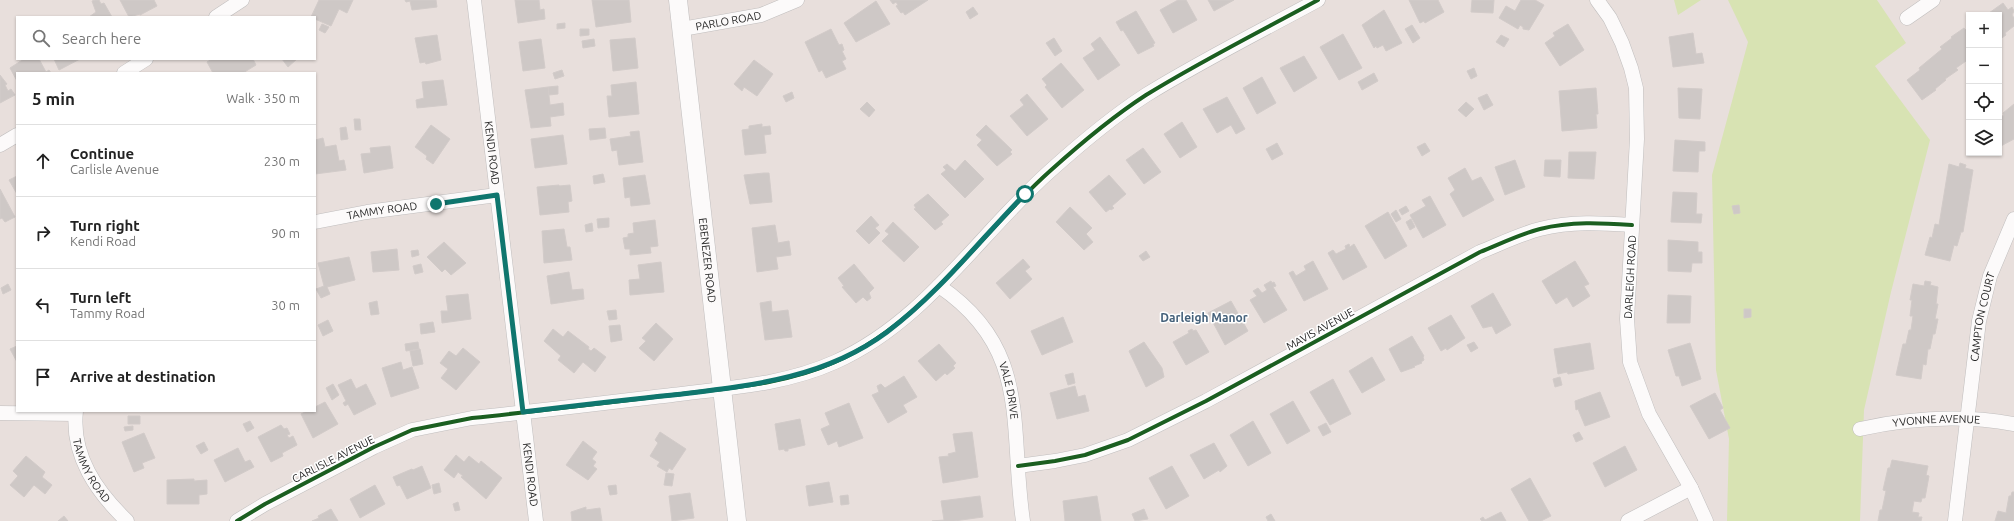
<!DOCTYPE html>
<meta charset="utf-8">
<style>
:root{--surface:#fff;--page:#f2f2f2;--text:#222;--muted:#767676;--line:#e0e0e0}
body{margin:0;font-family:Ubuntu,sans-serif;background:var(--page);color:var(--text)}
.controls{position:absolute;right:12px;top:12px;display:grid;overflow:hidden;border-radius:0px;box-shadow:0 1px 3px #0004}
.controls button{width:36px;height:36px;display:grid;place-items:center;padding:0;border:0;border-bottom:1px solid var(--line);background:var(--surface);color:var(--text);font:20px sans-serif}
.stop{position:absolute;width:12px;height:12px;margin:-9px;border:3px solid #0f766e;border-radius:50%;background:#fff}
.stop.end{background:#0f766e;border-color:#fff;box-shadow:0 1px 4px #0008}
.list{margin:0;padding:0;list-style:none}
h2{display:flex;justify-content:space-between;align-items:center;height:52px;margin:0;padding:0 16px;font-size:17px}
h2 small{font-size:13px;font-weight:400;color:var(--muted)}
.list li{display:grid;grid-template-columns:26px 1fr auto;gap:12px;align-items:center;box-sizing:border-box;height:72px;padding:0 16px;border-top:1px solid var(--line)}
.list b{display:block;font-size:15px;white-space:nowrap}
.list p{margin:0;font-size:13px;white-space:nowrap;color:var(--muted)}
.list em{font-size:13px;font-style:normal;color:var(--muted)}
.icon{flex:none;width:22px;height:22px;fill:none;stroke:currentColor;stroke-width:2;stroke-linecap:round;stroke-linejoin:round}
.map{position:relative;flex:none;width:2014px;height:521px;overflow:hidden}
.search{position:absolute;background:var(--surface);box-shadow:0 1px 3px #0004;left:16px;top:16px;width:300px;height:44px;display:flex;align-items:center;gap:10px;box-sizing:border-box;padding:0 14px;border-radius:0px;color:var(--muted);font-size:15px}
.panel{position:absolute;background:var(--surface);box-shadow:0 1px 3px #0004;left:16px;top:72px;width:300px;height:340px;border-radius:0px}
.map>svg:first-child{display:block}
.green{fill:#d8e3b3}
.building{fill:#cec8c6;stroke:#d2cbc9}
.lines{fill:none;stroke-linecap:round;stroke-linejoin:round}
.minor-casing{stroke:#c0bebe;stroke-width:15}
.tertiary-casing{stroke:#c0bebe;stroke-width:19}
.minor{stroke:#fcfafa;stroke-width:14}
.tertiary{stroke:#fcfafa;stroke-width:18}
.cycleway-casing{stroke:#fff;stroke-width:6}
.cycleway{stroke:#1b5e20;stroke-width:4}
.route{stroke:#0f766e;stroke-width:5}
.labels{text-anchor:middle;dominant-baseline:central;stroke-width:3;stroke-linejoin:round;paint-order:stroke}
.street-label{font-size:11px;fill:#282828;stroke:#fff}
.neighbourhood-label{font-size:12px;font-weight:bold;fill:#46627b;stroke:#fff}
</style>
<div class="map">
<svg width="2014" height="521" viewBox="0 0 2014 521">
<rect width="100%" height="100%" fill="#e8dfdc"/>
<path class="green" d="M1674,0H1701L1678,15Z
M1728,0H1877L1906,43L1875,66L1930,140L1891,292L1864,410L1860,521H1727L1729,439L1716,370L1712,175L1748,42Z"/>
<path class="building" d="M95,0H99L101,4L104,3L112,17H89L96,12L92,1Z
M120,0H154L157,6L140,15V14L129,17Z
M319,0H353L347,13L339,9L331,26L315,19V17H311Z
M405,0H436L437,7L412,10L410,1L406,2Z
M515,0H539L540,10L544,9L545,19L518,23Z
M592,0H629L631,22L596,27Z
M890,0H928L905,15L903,12L901,13L896,6L898,5L896,2L893,4Z
M1178,0H1186L1197,20L1173,33L1160,10Z
M1208,0H1234L1214,11Z
M1409,0H1438L1444,12L1425,23L1424,21L1420,23Z
M1472,0H1494L1493,13L1471,12Z
M1521,0H1535L1544,5L1529,30L1523,29V27L1520,25L1518,29L1499,18L1506,6L1515,11Z
M876,1L890,24L856,42L844,23Z
M2003,3L2008,10L2012,7L2014,11L2012,15L2014,18V26L2005,33L2006,35L1999,40V15H1991L1989,13Z
M973,7L978,14L970,19L966,12Z
M1384,10L1402,43L1386,51L1383,45L1377,48L1376,46L1374,48L1362,25Z
M1136,11L1155,43L1153,44L1154,46L1138,54L1123,30L1121,31L1116,22Z
M565,23V28L557,29V24Z
M322,24L329,27L325,33L319,30Z
M1568,24L1584,50L1560,66L1545,43L1555,36L1553,33Z
M1412,25L1420,38L1413,43L1405,29Z
M1969,27V59L1956,68L1958,70L1945,79L1946,80L1935,89L1936,90L1922,100L1907,80L1920,70L1919,68L1942,49L1940,47L1952,38L1951,37L1964,28L1965,30Z
M580,29H589V35L580,36Z
M831,29L839,45L842,44L844,50L842,51L846,59L842,61L846,69L826,78L822,70L819,72L805,42Z
M1693,33L1696,54L1702,53L1704,63L1673,67L1669,37Z
M1343,34L1362,68L1339,80L1320,47Z
M437,35L441,60L426,64L425,62L420,63L415,38Z
M1501,35L1509,39L1504,47L1496,42Z
M1100,37L1120,65L1098,80L1083,58L1095,50L1091,44Z
M635,38L638,68L613,71L610,40Z
M1054,38L1062,51L1055,56L1046,43Z
M541,39L545,68L523,71L519,42Z
M594,39L595,46L583,48L582,41Z
M1304,56L1317,78L1294,92L1280,68Z
M24,59H39L46,72L49,70L51,73H17V81L10,68Z
M54,59H80L59,70Z
M212,59H253L256,65L243,73H213L207,62Z
M282,59H297L288,67Z
M754,60L773,74L757,96L744,87L742,91L734,84Z
M1061,63L1084,90L1062,108L1045,87L1047,85L1042,79Z
M1474,68L1477,76L1471,79L1467,71Z
M562,70L564,76L555,79L553,73Z
M1374,73L1378,81L1362,90L1358,82Z
M0,75L7,84L5,85L8,91L11,89L15,95L0,103Z
M1262,77L1276,103L1257,114L1243,88Z
M443,80L447,105L417,108L416,100L424,98L422,82Z
M636,82L639,114L609,117L607,96H612L611,85Z
M558,86V94L549,95L548,87Z
M548,87L550,105L563,103L564,115L550,117L551,126L531,128L525,90Z
M1596,88L1598,114H1596L1597,128L1562,131L1559,91Z
M1678,88L1702,89L1700,119L1679,118Z
M792,92L794,98L786,102L783,96Z
M1027,94L1048,119L1027,136L1010,116L1024,105L1020,100Z
M1487,94L1493,105L1484,110L1478,98Z
M1227,97L1245,129L1236,134L1231,125L1217,133L1203,109Z
M867,102L875,110L869,117L860,109Z
M1466,102L1474,109L1466,117L1458,110Z
M2014,104V139L1999,147V118L2004,115L2003,113Z
M354,119H360L361,130H355Z
M1182,122L1197,147L1180,158L1164,134Z
M762,124V127L770,126L771,134L764,135L766,153L745,155L742,130L749,129V126Z
M431,125L450,139L433,164L426,159L427,156L415,147Z
M986,125L1012,150L1010,152L1012,154L997,166L977,145L982,140L976,135Z
M346,127L348,139L341,140L340,128Z
M605,128L606,138L590,140L589,129Z
M639,131L643,162L619,165L617,150L612,151L610,139L631,136L630,132Z
M563,135L567,164L535,168L531,139Z
M323,138L325,147L336,145L339,161L344,160L346,170L315,174V140Z
M1675,140L1705,142V151H1699L1698,172L1673,171Z
M1277,143L1283,154L1272,160L1266,149Z
M1425,143L1430,151L1422,156L1417,147Z
M390,146L393,168L364,173L361,154L371,153L370,148Z
M1143,148L1161,172L1144,184L1126,160Z
M1569,152H1596L1594,179L1568,178Z
M965,160L984,179L965,198L941,174L946,170L943,167L947,164L955,171Z
M1515,160L1525,187L1505,195L1495,167Z
M1545,160H1561L1560,177L1544,176Z
M1960,163L1966,165L1965,168L1973,170L1963,232H1961L1957,246L1954,245L1950,261L1925,255L1930,237L1932,238L1935,224L1939,225L1949,164L1959,167Z
M1465,168L1472,181L1481,177L1494,200L1463,217L1450,194L1455,190L1448,178Z
M764,173H769L772,202L750,204L744,175Z
M603,174L605,182L594,184L593,176Z
M645,175L650,204L631,206L630,197L625,198L623,178Z
M1109,175L1126,194L1112,206L1114,208L1111,210L1110,209L1106,212L1089,192Z
M17,176V194L9,180Z
M559,185V186L570,185L572,201L568,202L569,212L540,215L537,187Z
M0,189L15,217L5,222L2,218L0,219Z
M1673,192L1697,193L1696,214H1702L1701,223L1671,222Z
M928,194L949,215L941,222L943,224L935,230L914,209L916,208L914,205Z
M1430,196L1446,225L1423,238L1410,215L1426,206L1422,200Z
M1739,205L1740,213L1734,214L1732,206Z
M1406,206L1409,211L1402,215L1399,210Z
M1070,207L1092,228L1086,234L1093,242L1084,250L1056,222Z
M1396,210L1401,219L1396,222L1391,214Z
M1388,212L1407,246L1385,259L1365,226Z
M871,216L879,225L875,228L880,233L869,244L856,231Z
M609,218V227L598,228L597,219Z
M1411,219L1415,227L1410,230L1406,222Z
M655,220L658,246L650,247L651,253L630,255V249H625L623,238L628,237V234L634,233L633,223Z
M893,222L919,247L904,262L882,241L889,234L885,231Z
M592,223L593,231L586,232L585,225Z
M775,225L778,243L789,241L791,255L776,257L778,269L757,272L752,228Z
M564,229L567,247H570L572,260L544,263L542,231Z
M1668,240L1698,242V252H1702V263H1692L1691,272L1668,271Z
M444,242L466,263L451,275L445,269L442,272L427,257Z
M1349,244L1350,247L1354,244L1367,267L1343,280L1328,253L1333,250L1336,254L1346,249L1345,246Z
M397,249L399,270L373,272L371,252Z
M418,250L419,255L412,257L411,251Z
M1146,251L1150,257L1143,261L1139,256Z
M349,257L355,280L327,287L330,294L321,298L316,289L324,286L318,263Z
M1023,259L1030,267L1025,271L1032,279L1010,299L996,283Z
M1313,261L1328,289L1304,301L1289,273L1293,271L1296,276L1306,270L1304,266Z
M1575,261L1589,284L1584,286L1590,296L1573,307L1567,297L1556,304L1542,281Z
M661,262L664,292L630,295L629,280L640,279L638,265Z
M421,264L423,272L415,274L413,266Z
M854,264L874,288L869,293L871,298L867,301L863,297L856,303L842,287L844,286L838,278Z
M569,272L572,290L583,289L584,299L551,304L547,276Z
M1271,281L1272,283L1274,282L1276,286L1273,287L1287,310L1264,323L1250,300L1257,296L1253,291L1258,288L1262,293L1267,290L1264,285Z
M1925,281L1931,282L1930,285L1938,287L1936,304H1938L1935,319H1938L1935,334H1933L1930,349H1928L1926,365L1923,364L1921,379L1896,375L1903,344H1906L1909,330H1911L1913,316H1910L1912,300H1910L1913,284L1924,286Z
M8,284L11,290L3,294L1,288Z
M1493,293L1511,325L1496,334L1492,326L1483,328L1471,306Z
M468,294L471,319L442,323L441,311H448L446,296Z
M1668,295L1691,296L1690,323H1667Z
M377,301L379,314L371,315L369,303Z
M771,301L772,312L788,310L792,337L765,340L760,303Z
M1231,301L1248,331L1225,345L1208,313Z
M1744,309H1751V317L1744,318Z
M616,310L617,319L609,320L607,311Z
M1451,315L1465,338L1447,350L1446,348L1441,351L1428,328Z
M1063,317L1073,342L1042,355L1031,331Z
M328,320L333,331L323,336L318,325Z
M433,322L435,332L421,334L420,324Z
M656,323L673,339L654,361L639,348L646,341L642,338Z
M620,325L622,340L611,342L609,326Z
M553,329L563,337L568,331L589,347L588,349L591,351L594,348L606,357L595,372L583,362L574,373L558,360L561,356L544,341Z
M1192,329L1193,331L1196,330L1209,352L1186,365L1173,342L1189,333L1188,331Z
M1412,336L1424,356L1423,357L1424,360L1421,362L1422,363L1414,366L1415,367L1401,372L1389,349Z
M418,342L419,349L406,351L405,344Z
M1144,342L1162,368L1164,377L1146,387L1129,351Z
M1474,342L1478,348L1471,352L1467,345Z
M1590,343L1594,369L1568,374L1567,372L1558,374L1554,349Z
M1690,343L1701,379L1682,386L1679,376H1676L1668,350Z
M939,344L956,363L953,366L955,368L947,375L945,373L936,381L918,361Z
M17,346V362L10,349Z
M463,348L480,362L456,390L441,378L448,369L440,363L449,351L456,356Z
M420,349L423,364L413,366L410,351Z
M1372,357L1385,380L1362,393L1349,371Z
M401,362L403,370L412,367L419,388L391,397L382,368Z
M1073,373L1075,383L1068,385L1065,375Z
M904,376L917,397L903,405L907,412L888,423L872,395L879,392L877,386L881,384L885,388Z
M1560,377L1562,385L1555,387L1553,379Z
M351,379L356,389L366,384L376,404L354,415L348,404L345,406L343,403L346,401L338,385Z
M1333,379L1351,414L1330,425L1310,392Z
M333,384L339,395L332,400L326,388Z
M1075,386L1078,397L1085,395L1089,411L1057,419L1050,393Z
M1600,392L1610,417L1585,426L1578,409L1576,410L1575,401Z
M1715,393L1723,408L1720,410L1730,428L1709,439L1690,406Z
M1293,401L1310,431L1287,444L1270,414Z
M325,402L338,424L313,438L301,414L307,411H315V407Z
M849,403L863,438L839,447L837,441L828,445L821,429L830,425L825,413Z
M128,416H140V424H128Z
M800,419L805,445L788,449V451H785L784,449L779,450L775,424Z
M250,421L254,428L247,432L243,424Z
M1253,421L1271,453L1248,466L1230,435Z
M1326,423L1331,432L1323,436L1318,427Z
M281,425L284,429L287,428L290,434L287,435L289,438L293,436L297,445L282,453L283,456L271,462L258,437Z
M133,426V430L125,431L124,427Z
M660,432L686,449L672,470L669,468L667,472L657,466L660,462L650,456L658,443L655,440Z
M972,432L978,477L943,483L939,457L949,456L948,454L956,452L953,434Z
M1579,432L1583,439L1576,442L1573,435Z
M144,433L155,458L142,463L144,468L134,472L122,442Z
M583,441L597,452L592,459L596,462L593,466L597,469L588,480L566,465Z
M204,442L208,450L201,454L196,446Z
M1214,443L1227,466L1220,472L1219,470L1204,479L1190,455Z
M1625,446L1637,470L1605,487L1593,463Z
M238,448L245,462L250,460L254,467L225,482L214,460Z
M456,455L464,462L469,456L479,464L481,461L502,478L486,499L461,477L463,476L458,472L454,478L444,470Z
M26,456L45,472L42,477L52,485L45,494L34,485L24,497L10,485L18,476L13,471Z
M1892,460L1928,466L1926,475L1929,476L1925,498H1922L1921,502L1914,501L1912,512L1919,513L1918,517H1922L1921,521H1878L1880,510H1882L1886,491L1883,490L1888,468H1890Z
M422,466L431,488L407,499L400,485L397,486L393,477L412,469L413,470Z
M1172,466L1189,496L1166,509L1149,478Z
M666,473L674,474L672,486L664,485Z
M1530,478L1551,516L1541,521H1529L1511,489Z
M194,479V481L207,480V494L199,495V504H167V480Z
M829,482L833,502L809,506L806,486Z
M439,483L441,492L434,494L432,485Z
M375,485L385,504L360,518L350,499Z
M616,485L617,494L610,495L608,486Z
M2012,492H2014V521H1995L1998,511L2006,513L2009,496H2011Z
M690,493L694,518L672,521L669,496Z
M848,495L849,504L841,505L840,496Z
M980,496L983,517L954,521H932L944,520L941,501Z
M1097,496L1101,521H1065L1063,501Z
M458,502L460,510L455,511L453,504Z
M586,507V510L600,508L602,521H572L571,512Z
M331,509L338,521H312L319,518L318,516Z
M1144,509L1148,519L1135,521L1132,514Z
M1501,512L1506,521H1482L1480,519L1483,517L1485,520Z
M1271,514L1275,521H1268L1266,517Z
M64,516L68,521H58Z"/>
<g class="lines">
<g class="minor-casing">
<g id="minor">
<path id="s1" d="M474,0L536,521"/>
<path d="M1597,0L1610,18L1622,43L1631,68L1636,88L1637,139L1627,319L1630,362L1649,414L1691,488L1706,521"/>
<path d="M216,17L242,0"/>
<path d="M1907,18L1933,0"/>
<path id="s2" d="M682,29L761,15L797,0"/>
<path d="M124,73L146,59"/>
<path d="M0,145L17,135"/>
<path id="s3" d="M315,222L367,212L497,195"/>
<path id="s4" d="M939,286C1032,349 1009,426 1023,521"/>
<path id="s5" d="M76,411C71,456 97,492 127,521"/>
<path d="M0,413L75,414"/>
<path id="s6" d="M1860,429C1910,418 1963,415 2014,424"/>
<path d="M1018,466L1055,461L1085,455L1128,440L1206,401L1480,252C1500,244 1520,234 1540,229C1571,221 1602,223 1632,225"/>
<path d="M237,521L265,504L374,447L412,430L472,418C539,411 605,403 672,395C727,388 784,385 835,362C925,322 978,235 1050,171C1080,144 1112,117 1146,95C1201,61 1261,31 1318,0"/>
<path d="M1628,521L1691,488"/>
<path id="s7" d="M1955,521L1979,321L1990,276L2014,219"/>
</g>
</g>
<g class="tertiary-casing">
<g id="tertiary">
<path id="s8" d="M678,0L737,521"/>
</g>
</g>
<use href="#minor" class="minor"/>
<use href="#tertiary" class="tertiary"/>
<g class="cycleway-casing">
<path id="cycleway" d="M1018,466L1055,461L1085,455L1128,440L1206,401L1480,252C1500,244 1520,234 1540,229C1571,221 1602,223 1632,225
M237,521L265,504L374,447L412,430L472,418C539,411 605,403 672,395C727,388 784,385 835,362C925,322 978,235 1050,171C1080,144 1112,117 1146,95C1201,61 1261,31 1318,0"/>
</g>
<use href="#cycleway" class="cycleway"/>
</g>
<g class="lines">
<path class="route" d="M436,204L497,195L523,412C573,406 623,400 673,395C748,386 824,379 887,332C939,293 980,240 1025,194"/>
</g>
<g class="labels">
<g class="street-label">
<text stroke="none"><textPath href="#s2" startOffset="47">PARLO ROAD</textPath></text>
<text stroke="none"><textPath href="#s1" startOffset="154">KENDI ROAD</textPath></text>
<text stroke="none"><textPath href="#s3" startOffset="68">TAMMY ROAD</textPath></text>
<text stroke="none"><textPath href="#s8" startOffset="262">EBENEZER ROAD</textPath></text>
<text transform="translate(1630 277) rotate(-87)">DARLEIGH ROAD</text>
<text stroke="none"><textPath href="#s7" startOffset="206">CAMPTON COURT</textPath></text>
<text transform="translate(1320 329) rotate(-29)">MAVIS AVENUE</text>
<text stroke="none"><textPath href="#s4" startOffset="130">VALE DRIVE</textPath></text>
<text stroke="none"><textPath href="#s6" startOffset="77">YVONNE AVENUE</textPath></text>
<text transform="translate(333 459) rotate(-27)">CARLISLE AVENUE</text>
<text stroke="none"><textPath href="#s5" startOffset="63">TAMMY ROAD</textPath></text>
<text stroke="none"><textPath href="#s1" startOffset="478">KENDI ROAD</textPath></text>
</g>
<g class="neighbourhood-label">
<text x="1204" y="317">Darleigh Manor</text>
</g>
</g>
</svg>
<div class="controls">
<button>+</button>
<button>−</button>
<button><svg class="icon" aria-label="locate" viewBox="0 0 24 24"><circle cx="12" cy="12" r="6"/><path d="M12 2v4M12 18v4M2 12h4M18 12h4"/></svg></button>
<button><svg class="icon" aria-label="layers" viewBox="0 0 24 24"><path d="M12 4l9 5-9 5-9-5zM3 14l9 5 9-5"/></svg></button>
</div>
<div class="stop" style="left:1025px;top:194px"></div>
<div class="stop end" style="left:436px;top:204px"></div>
<div class="search"><svg class="icon" aria-label="search" viewBox="0 0 24 24"><circle cx="10" cy="10" r="6"/><path d="M15 15l6 6"/></svg>Search here</div>
<section class="panel">
<h2>5 min<small>Walk · 350 m</small></h2>
<ul class="list">
<li><svg class="icon" aria-label="ahead" viewBox="0 0 24 24"><path d="M12 20V5M6 11l6-6 6 6"/></svg><div><b>Continue</b><p>Carlisle Avenue</p></div><em>230 m</em></li>
<li><svg class="icon" aria-label="right" viewBox="0 0 24 24"><path d="M7 20v-9h11M14 6l5 5-5 5"/></svg><div><b>Turn right</b><p>Kendi Road</p></div><em>90 m</em></li>
<li><svg class="icon" aria-label="left" viewBox="0 0 24 24"><path d="M17 20v-9H6M10 6l-5 5 5 5"/></svg><div><b>Turn left</b><p>Tammy Road</p></div><em>30 m</em></li>
<li><svg class="icon" aria-label="arrive" viewBox="0 0 24 24"><path d="M6 21V4h12l-3 4 3 4H6"/></svg><div><b>Arrive at destination</b></div></li>
</ul>
</section>
</div>
